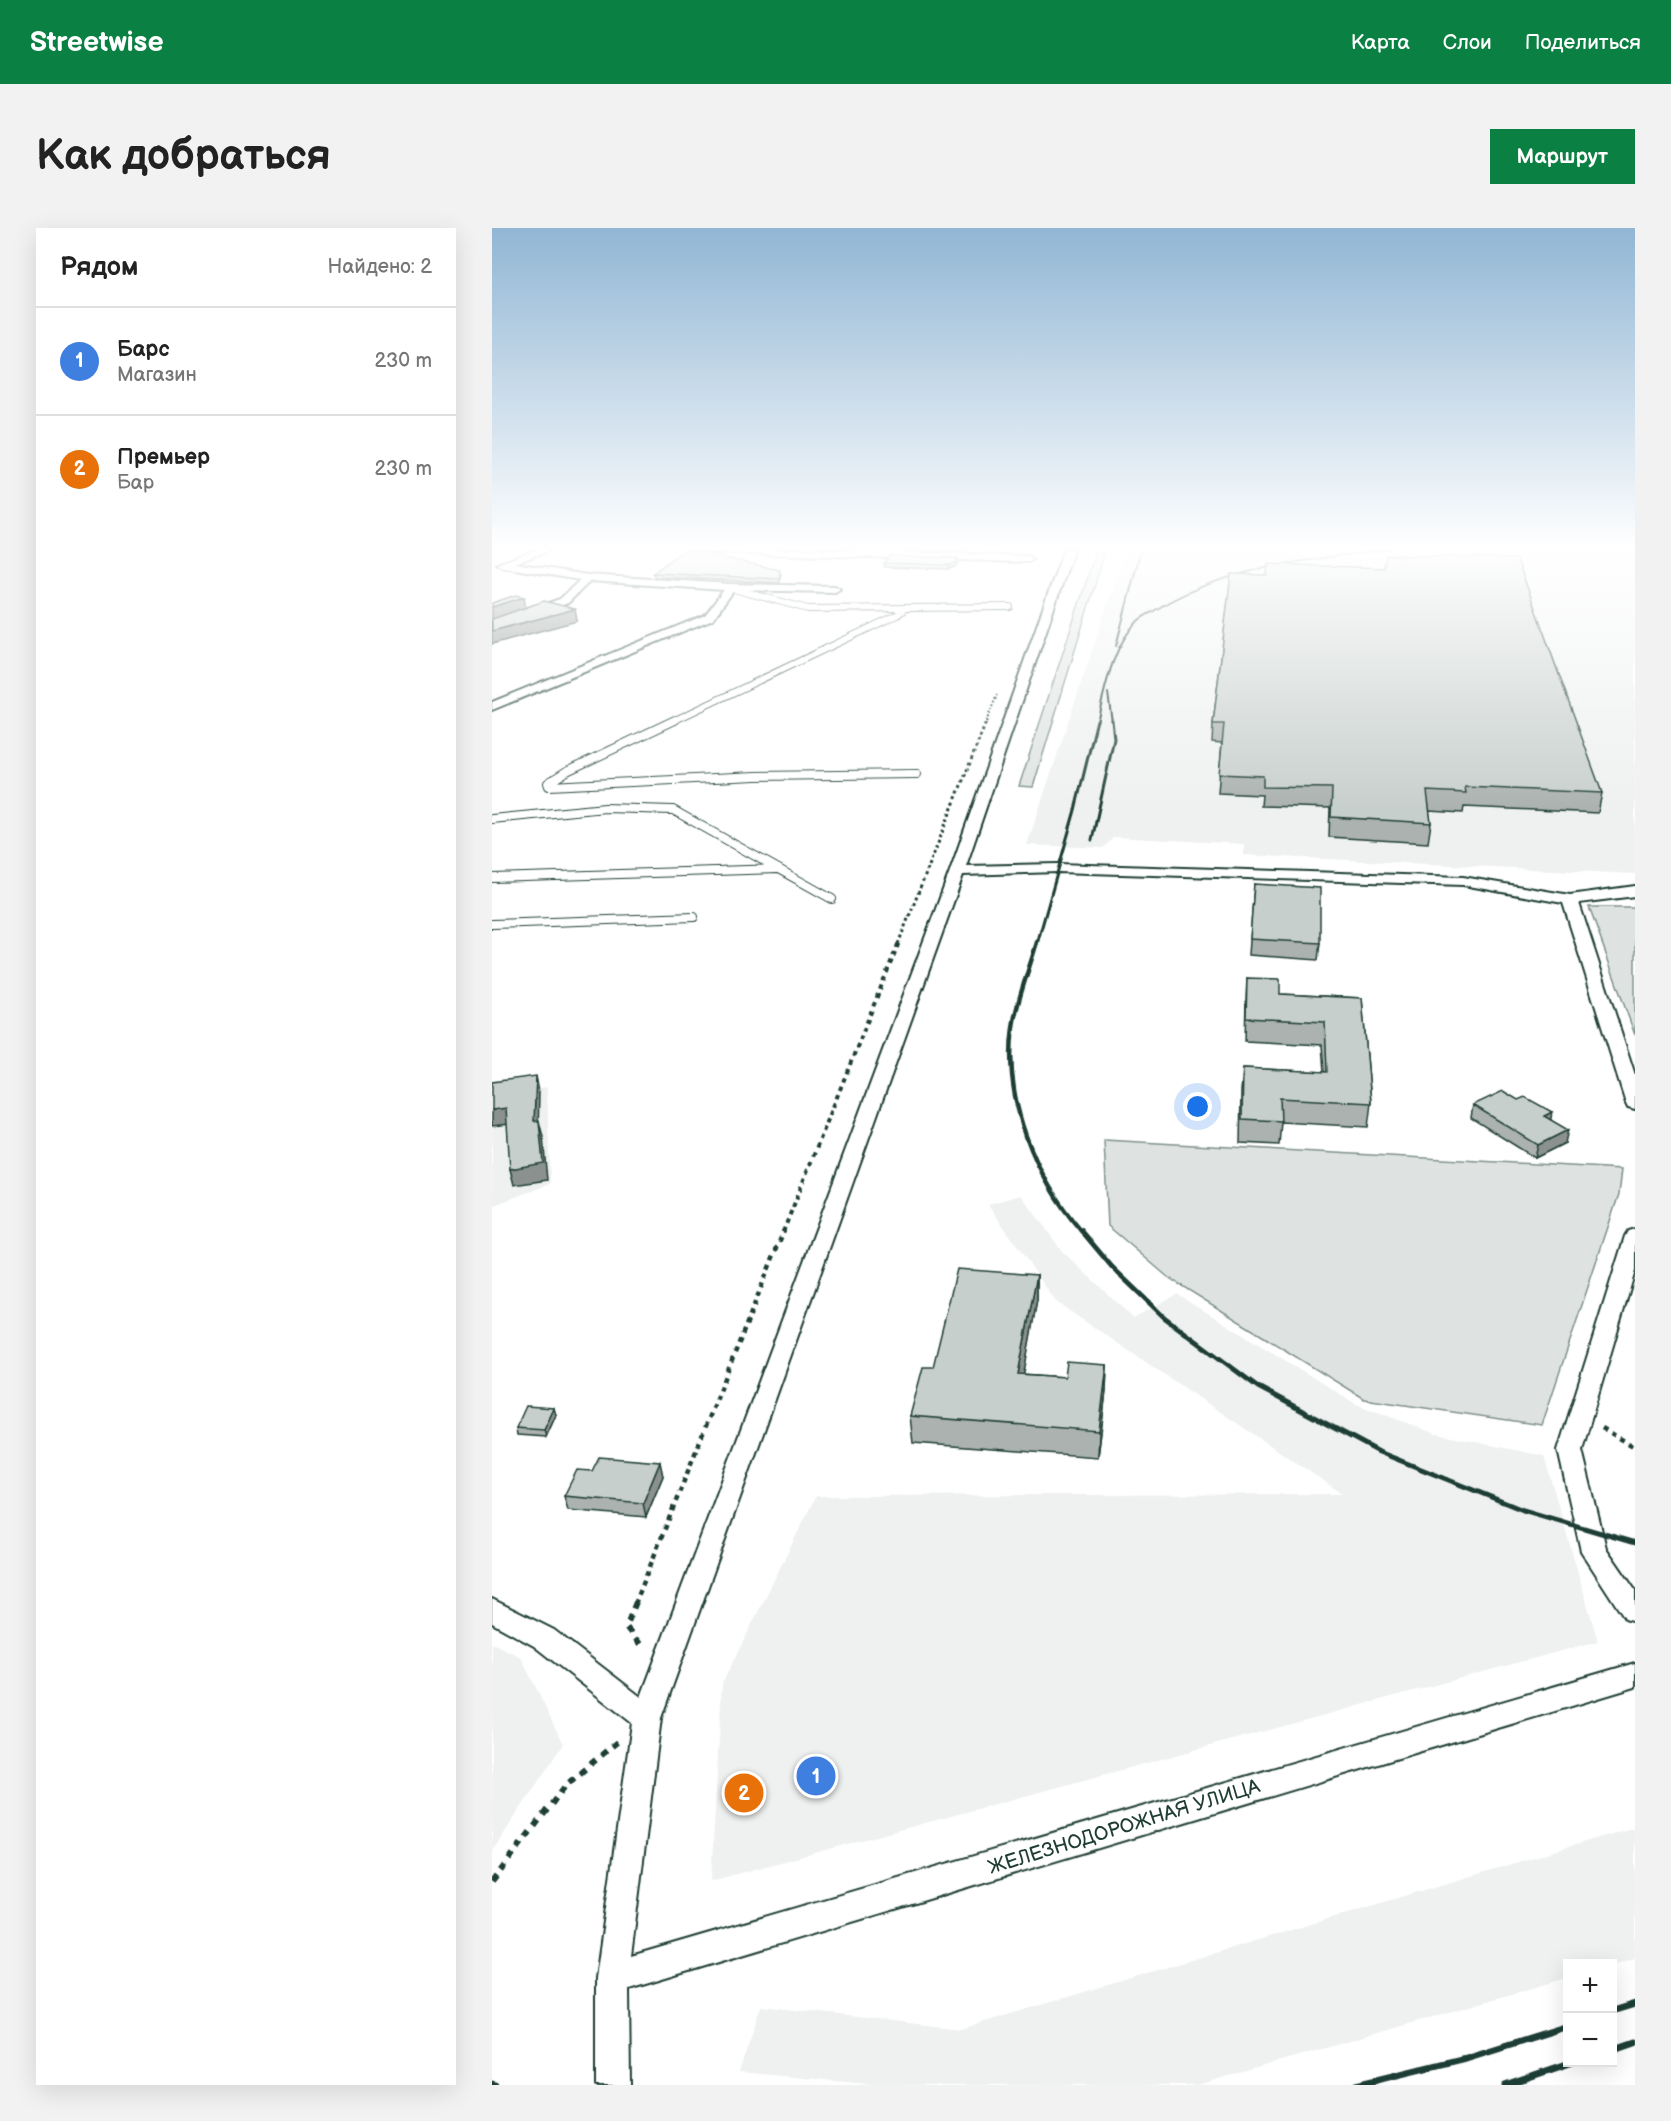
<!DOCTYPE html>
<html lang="ru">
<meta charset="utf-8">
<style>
:root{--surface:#fff;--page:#f2f2f2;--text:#222;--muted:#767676;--line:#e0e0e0;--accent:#0b8043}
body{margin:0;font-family:"Balsamiq Sans",sans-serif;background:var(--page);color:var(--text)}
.controls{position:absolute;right:18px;bottom:18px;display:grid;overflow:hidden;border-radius:0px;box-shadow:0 6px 24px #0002}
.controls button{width:54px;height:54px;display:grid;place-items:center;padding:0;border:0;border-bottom:2px solid var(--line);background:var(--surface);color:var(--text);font:30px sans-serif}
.you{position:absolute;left:706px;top:879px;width:21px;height:21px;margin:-15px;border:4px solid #fff;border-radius:50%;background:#1a73e8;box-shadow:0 0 0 9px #1a73e833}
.badge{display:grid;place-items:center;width:39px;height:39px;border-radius:50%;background:var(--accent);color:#fff;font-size:20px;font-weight:700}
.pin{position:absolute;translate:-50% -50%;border:3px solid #fff;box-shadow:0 2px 6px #0006}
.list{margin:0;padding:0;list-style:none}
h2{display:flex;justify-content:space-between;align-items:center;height:78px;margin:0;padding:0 24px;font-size:26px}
h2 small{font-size:20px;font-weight:400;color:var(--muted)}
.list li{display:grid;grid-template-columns:39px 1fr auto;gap:18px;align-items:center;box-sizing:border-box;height:108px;padding:0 24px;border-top:2px solid var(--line)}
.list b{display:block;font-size:22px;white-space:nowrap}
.list p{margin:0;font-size:20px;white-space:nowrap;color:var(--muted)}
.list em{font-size:20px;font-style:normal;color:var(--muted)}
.map{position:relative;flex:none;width:1143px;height:1857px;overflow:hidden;border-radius:0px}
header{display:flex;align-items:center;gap:36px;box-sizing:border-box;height:84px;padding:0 30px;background:var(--accent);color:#fff}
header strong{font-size:28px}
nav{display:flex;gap:33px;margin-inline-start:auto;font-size:21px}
.intro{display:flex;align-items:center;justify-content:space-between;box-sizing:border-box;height:144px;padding:0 36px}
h1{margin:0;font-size:42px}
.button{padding:15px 27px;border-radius:0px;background:var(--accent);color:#fff;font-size:21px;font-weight:700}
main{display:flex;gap:36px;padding:0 36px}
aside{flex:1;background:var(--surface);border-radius:0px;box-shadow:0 6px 24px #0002}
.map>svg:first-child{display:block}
.built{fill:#eef1f0}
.green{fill:#dee3e2;stroke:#7e908b;stroke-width:1.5}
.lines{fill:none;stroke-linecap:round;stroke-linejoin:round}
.lane-far1-casing{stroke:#1f3d34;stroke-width:8}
.lane-casing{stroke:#1f3d34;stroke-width:10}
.street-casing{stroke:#1f3d34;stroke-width:4}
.path-far4{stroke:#1f3d34;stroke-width:2;stroke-dasharray:2 2;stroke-linecap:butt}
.path-far3{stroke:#1f3d34;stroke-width:3;stroke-dasharray:3 3;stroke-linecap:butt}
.path-far2{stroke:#1f3d34;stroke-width:4;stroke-dasharray:4.5 4.5;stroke-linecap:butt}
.path-far1{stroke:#1f3d34;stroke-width:4.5;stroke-dasharray:5 5;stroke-linecap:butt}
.path{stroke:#1f3d34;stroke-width:6;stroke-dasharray:7 7;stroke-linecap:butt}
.lane-far1{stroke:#fff;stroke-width:6}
.lane{stroke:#fff;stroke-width:8}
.street{fill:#fff;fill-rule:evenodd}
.rail-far4{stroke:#1f3d34;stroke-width:2}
.rail-far3{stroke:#1f3d34;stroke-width:3}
.rail-far2{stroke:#1f3d34;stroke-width:4.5}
.rail-far1{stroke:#1f3d34;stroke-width:5}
.rail{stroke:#1f3d34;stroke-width:7}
.wall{fill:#abb2af;stroke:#1f3d34;stroke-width:1.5}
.shaded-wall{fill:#8b918f;stroke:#1f3d34;stroke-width:1.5}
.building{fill:#c7cfcc;stroke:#1f3d34;stroke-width:1.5}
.labels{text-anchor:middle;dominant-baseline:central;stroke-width:5;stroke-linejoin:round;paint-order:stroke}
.near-street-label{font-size:20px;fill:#1f3d34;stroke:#fff}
</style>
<header>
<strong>Streetwise</strong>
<nav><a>Карта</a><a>Слои</a><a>Поделиться</a></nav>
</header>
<div class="intro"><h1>Как добраться</h1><a class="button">Маршрут</a></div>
<main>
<aside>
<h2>Рядом<small>Найдено: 2</small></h2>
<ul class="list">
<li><span class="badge" style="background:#3f7fe0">1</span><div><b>Барс</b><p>Магазин</p></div><em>230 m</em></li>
<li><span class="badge" style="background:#e8710a">2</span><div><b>Премьер</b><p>Бар</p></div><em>230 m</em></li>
</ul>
</aside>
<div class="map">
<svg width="1143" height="1857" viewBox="0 0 1143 1857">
<rect width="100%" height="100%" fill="#fff"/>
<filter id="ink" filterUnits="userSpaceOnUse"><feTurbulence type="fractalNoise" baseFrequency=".0167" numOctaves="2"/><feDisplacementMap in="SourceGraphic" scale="12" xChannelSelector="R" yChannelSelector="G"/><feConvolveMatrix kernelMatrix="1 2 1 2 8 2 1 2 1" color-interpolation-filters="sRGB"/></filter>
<g filter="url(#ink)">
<path class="built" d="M634,321H1143V646L752,627V616L622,609L611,620L535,617Z
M55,859L58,956L0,978V866Z
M529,967L571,1024L641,1090L685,1066L864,1176L944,1206L1052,1228L1106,1413L219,1653L230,1456L324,1268L851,1266L564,1074L496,976Z
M0,1415L29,1429L71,1516L0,1624Z
M1143,1599V1730L1121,1737L1076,1736L1075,1750L706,1857H386L247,1844L269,1778L469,1801Z"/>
<path class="green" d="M605,321H614L541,559L527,558Z
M1097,679H1143V807Z
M612,912L1130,941L1127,966L1050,1197L872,1171L677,1050L616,998Z"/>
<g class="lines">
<g class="lane-far1-casing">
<path id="lane-far1" d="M238,360L316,381L518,379
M179,494L405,387L414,380"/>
</g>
<g class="lane-casing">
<path id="lane" d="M183,492L75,543L56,555L57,558L264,548L425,546
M0,591L113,580L181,582L340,671
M0,650L285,641
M0,696L202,689"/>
</g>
<g class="street-casing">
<path id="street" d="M47,321H62L23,335L95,347L239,356L343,358L348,361L343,364L242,362L221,391L0,482V474L213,387L232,362L98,353L76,375L0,401V394L68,371L88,352L10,339L5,336Z
M202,321H310L536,328L541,331L536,334L207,324Z
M572,321H582L474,638L566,636L971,649L1078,667L1143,658V668L1087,675L1143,847V881L1136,879L1134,875L1071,675L971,657L566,644L471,647L169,1490L139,1728L1143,1435V1459L137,1761L138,1857H104V1750L140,1495L42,1418L0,1395V1371L62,1402L149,1469L458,643Z
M1143,1001V1043L1090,1222L1114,1320L1143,1362V1394L1133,1391L1089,1323L1066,1222L1133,1008L1136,1003Z"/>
</g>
<path class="path-far4" d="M494,494L505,467"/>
<path class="path-far3" d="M406,716L495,492"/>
<path class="path-far2" d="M291,1004L407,714"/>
<path class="path-far1" d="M1110,1200L1143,1219
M143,1376L292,1002"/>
<path class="path" d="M144,1374L134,1399L148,1416
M0,1654L74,1557L125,1514"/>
<use href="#lane-far1" class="lane-far1"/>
<use href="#lane" class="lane"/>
<use href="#street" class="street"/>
<path class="rail-far4" d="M624,418L649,321
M616,465L620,494
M605,494C613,461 620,418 646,393C651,388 659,385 665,381C734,338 819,332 898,321"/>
<path class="rail-far3" d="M600,612L622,511L620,492
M545,716L583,582L605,492"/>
<path class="rail-far2" d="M545,714C537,742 525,771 521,799C511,872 543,949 590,1004"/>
<path class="rail-far1" d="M589,1002L620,1039L672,1089L766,1159L887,1224L1031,1282L1143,1315"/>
<path class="rail" d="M1120,1783L1143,1776
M1120,1822L1143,1814
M0,1856L3,1857
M864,1857L974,1830L1076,1798
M1013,1857L1081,1834"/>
</g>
<path class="wall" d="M406,321H474L472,324Z
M466,330V334L463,339L457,341L392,339V335Z
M161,345L289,346L287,355L162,349Z
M739,346L1110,565L1106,585L972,579L971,585L937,583L939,595L936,615L837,609L838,580L769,578L770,567L726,565L730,515L720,514L721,496Z
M762,656L828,715L826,732L757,727Z
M755,750L788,766L870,770L879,875L876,899L789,894L787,917L748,915L749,863L751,840L832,844L830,817L753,813L754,772Z
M981,877L1059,892L1073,915L1043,930L979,890Z
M545,1047V1072L531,1146L573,1149L615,1137L614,1163L606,1229L421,1215L418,1188L441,1139Z
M64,1187L54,1209L25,1207L24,1200Z
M100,1243L171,1248L154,1289L76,1282L72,1268Z"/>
<path class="shaded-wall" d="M466,330V334L463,339L457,341V337Z
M32,369L34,380L0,392V379Z
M83,381L85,393L0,416V403Z
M44,848L47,864L46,909L42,893Z
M14,880L18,896L0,898V882Z
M1060,884L1058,897L1052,888Z
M47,893L51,909L55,952L22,957L18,941Z
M1076,902L1073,915L1043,930L1046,917Z
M545,1047V1072L527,1172L526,1146Z
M615,1137L614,1163L606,1229L607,1203Z
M62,1180L64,1187L54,1209L52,1202Z
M168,1234L171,1248L154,1289L151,1275Z"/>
<path class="building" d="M190,323H201L288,342L287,351L161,345Z
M894,327L1025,331L1110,565L973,559L974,565L935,563L939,595L839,589L840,560L771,559V548L727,546L732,496H721L739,346L775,347L776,336L892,340Z
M398,328L466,330L463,335L457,337L392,335Z
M24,367L32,369L0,379V375Z
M52,373L83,381L0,403V391Z
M762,656L828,660V715L758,711Z
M755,750L788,751V766L870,770L879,875L788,870L789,893L750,891L751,840L835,844L833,794L754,790Z
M44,848L42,893H47L51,935L18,941L14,880L0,882V854Z
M1011,863L1026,872L1033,869L1060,884L1052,888L1076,902L1046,917L981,877Z
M465,1041L545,1047L526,1146L573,1149L575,1134L615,1137L607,1203L418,1188L431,1139H441Z
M34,1178L62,1180L52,1202L24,1200Z
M107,1229L168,1234L151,1275L72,1268L85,1242L100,1243Z"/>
</g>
<linearGradient id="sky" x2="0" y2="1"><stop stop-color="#91b6d4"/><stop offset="0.55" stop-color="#fff"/><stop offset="1" stop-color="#fff" stop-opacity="0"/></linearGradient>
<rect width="1143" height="581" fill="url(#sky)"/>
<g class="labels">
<g class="near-street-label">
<text transform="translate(632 1599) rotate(-17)">ЖЕЛЕЗНОДОРОЖНАЯ УЛИЦА</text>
</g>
</g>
</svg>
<div class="controls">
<button>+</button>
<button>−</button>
</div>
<div class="you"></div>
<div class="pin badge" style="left:324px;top:1548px;background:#3f7fe0">1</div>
<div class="pin badge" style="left:252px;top:1565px;background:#e8710a">2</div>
</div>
</main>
